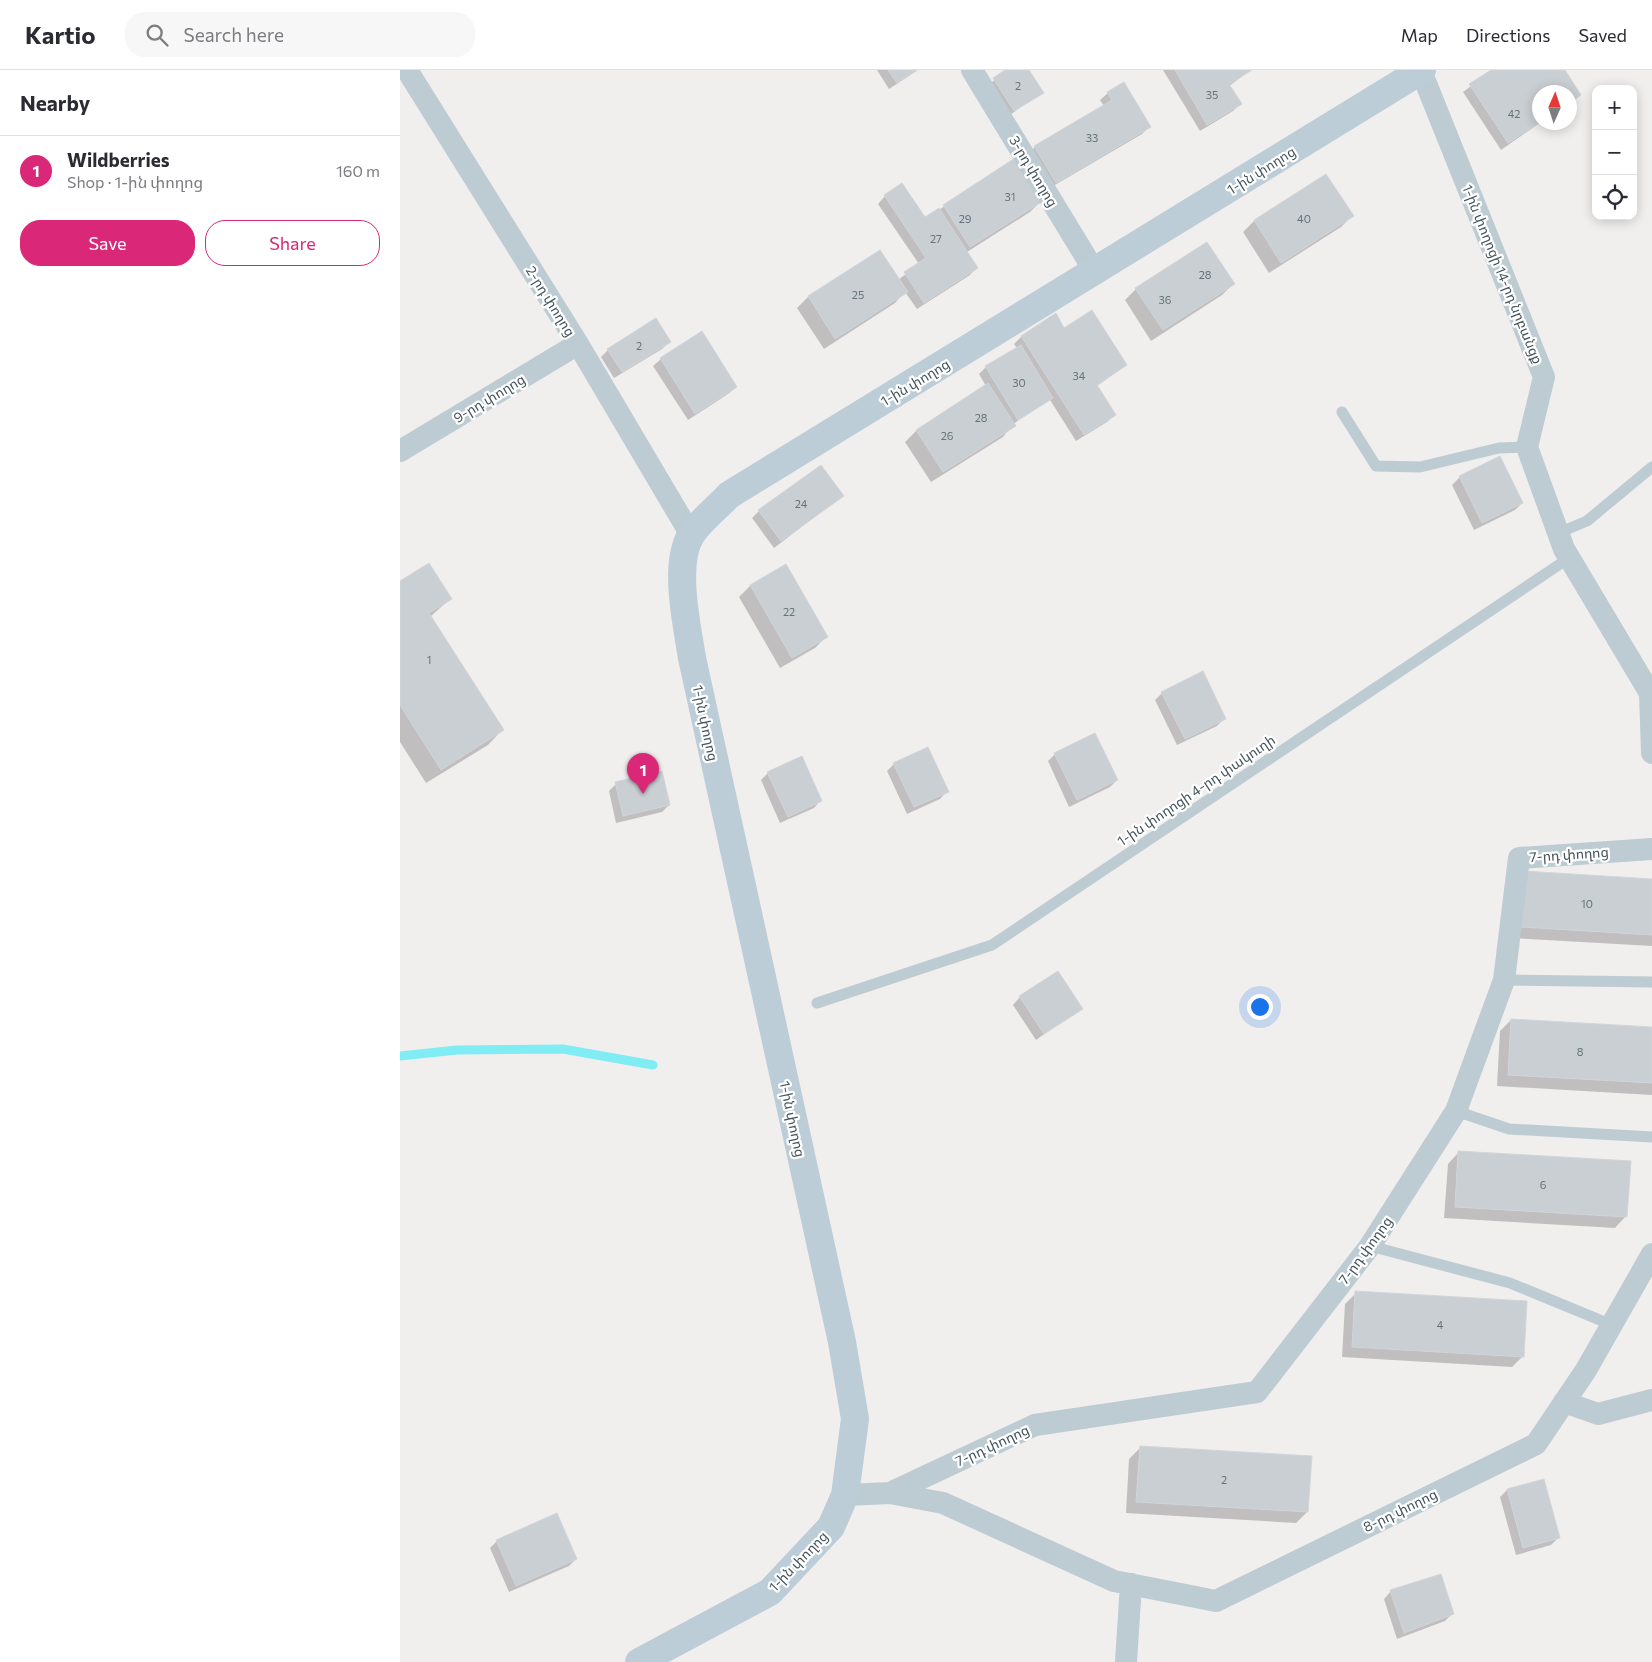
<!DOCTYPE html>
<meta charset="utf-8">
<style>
:root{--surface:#fff;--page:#f7f7f7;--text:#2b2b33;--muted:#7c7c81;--line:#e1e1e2;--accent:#db2777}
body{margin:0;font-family:Commissioner,"Noto Sans Armenian",sans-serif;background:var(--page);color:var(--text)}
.controls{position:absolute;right:15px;top:15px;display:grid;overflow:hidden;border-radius:10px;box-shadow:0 2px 12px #0003}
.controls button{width:45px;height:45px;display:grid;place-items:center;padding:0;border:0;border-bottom:1px solid var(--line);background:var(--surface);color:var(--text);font:25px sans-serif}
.compass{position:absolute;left:1132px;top:15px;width:45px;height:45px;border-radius:50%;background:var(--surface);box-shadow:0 2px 12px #0003;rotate:3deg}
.you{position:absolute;left:859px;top:936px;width:18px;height:18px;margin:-12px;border:4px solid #fff;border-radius:50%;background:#1a73e8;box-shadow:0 0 0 8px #1a73e833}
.badge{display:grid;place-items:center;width:32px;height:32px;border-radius:50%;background:var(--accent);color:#fff;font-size:16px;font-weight:700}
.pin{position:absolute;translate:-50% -41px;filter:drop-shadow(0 1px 2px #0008)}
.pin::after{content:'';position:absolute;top:26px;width:18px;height:15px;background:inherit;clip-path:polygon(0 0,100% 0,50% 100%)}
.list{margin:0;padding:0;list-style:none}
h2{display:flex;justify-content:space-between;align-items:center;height:65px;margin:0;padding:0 20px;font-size:21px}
h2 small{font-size:16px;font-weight:400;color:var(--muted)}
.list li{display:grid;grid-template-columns:32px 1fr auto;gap:15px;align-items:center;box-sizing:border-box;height:70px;padding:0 20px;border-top:1px solid var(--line)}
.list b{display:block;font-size:19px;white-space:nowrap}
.list p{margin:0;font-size:16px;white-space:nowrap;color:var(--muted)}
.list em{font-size:16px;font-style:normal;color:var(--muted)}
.actions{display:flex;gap:10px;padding:15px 20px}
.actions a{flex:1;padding:11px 0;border:1px solid var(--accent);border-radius:20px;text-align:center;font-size:18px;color:var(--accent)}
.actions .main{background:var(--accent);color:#fff}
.icon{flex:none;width:28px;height:28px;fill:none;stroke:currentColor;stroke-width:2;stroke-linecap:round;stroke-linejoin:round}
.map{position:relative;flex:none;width:1252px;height:1592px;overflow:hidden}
header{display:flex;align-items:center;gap:30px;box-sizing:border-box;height:70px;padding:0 25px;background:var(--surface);border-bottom:1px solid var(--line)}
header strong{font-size:24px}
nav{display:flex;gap:28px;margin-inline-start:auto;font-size:18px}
.search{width:350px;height:45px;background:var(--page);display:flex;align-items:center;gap:12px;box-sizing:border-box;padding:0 18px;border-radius:20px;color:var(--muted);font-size:19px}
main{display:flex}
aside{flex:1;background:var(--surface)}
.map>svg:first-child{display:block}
.shadow{fill:#0003}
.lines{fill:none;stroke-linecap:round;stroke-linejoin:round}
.stream{stroke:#80ecf4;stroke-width:9}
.building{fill:#c9cfd3;stroke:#d1d5da}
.service{stroke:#bdcbd2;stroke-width:11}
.minor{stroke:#bdcbd2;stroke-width:22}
.secondary{stroke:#bccdd7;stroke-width:28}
.labels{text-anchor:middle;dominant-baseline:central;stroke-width:4.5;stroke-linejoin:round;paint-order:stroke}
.number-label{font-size:11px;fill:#65747a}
.street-label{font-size:14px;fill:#44555d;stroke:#fff}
</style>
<header>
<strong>Kartio</strong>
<div class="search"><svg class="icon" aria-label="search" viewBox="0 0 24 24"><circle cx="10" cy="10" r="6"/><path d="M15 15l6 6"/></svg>Search here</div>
<nav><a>Map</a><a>Directions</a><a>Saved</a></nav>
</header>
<main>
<aside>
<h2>Nearby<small></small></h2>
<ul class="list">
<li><span class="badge">1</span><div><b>Wildberries</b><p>Shop · 1-ին փողոց</p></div><em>160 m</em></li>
</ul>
<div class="actions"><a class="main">Save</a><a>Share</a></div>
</aside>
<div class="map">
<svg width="1252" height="1592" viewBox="0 0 1252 1592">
<rect width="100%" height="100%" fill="#f1eeee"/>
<path class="shadow" d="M477,0H518L489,19Z
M607,0H628L642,22L607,47L587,16Z
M763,0H851L829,16L840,34L833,41L800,61Z
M1093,0H1164L1180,25L1170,34V22H1140V52H1141L1101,80L1063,22Z
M708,23L749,57L742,64L648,119L628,84L635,77L704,36L700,30Z
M615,90L641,131L630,142L567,182L577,197L570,205L517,239L505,222L495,233L424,279L397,238L408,227L480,182L498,210L519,194L478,134L485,126L525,149Z
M926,105L952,146L941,157L869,203L843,162L854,151Z
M833,214L822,225L751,271L725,230L736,219Z
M664,259L726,295L697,316L715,345L707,352L676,371L650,330L613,354L603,367L531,412L505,372L516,361L586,316L579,304L586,297L617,278L614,274L621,267Z
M269,272L262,279L214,308L201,287L208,280Z
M261,289L336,317L328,324L288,350L253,296Z
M1100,388L1122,433L1115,440L1074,460L1052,415L1060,407Z
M442,426L374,478L352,448L359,441Z
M386,496L426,567L415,578L380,598L339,527L350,516Z
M0,513L50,529L30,547L102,660L88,675L26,713L0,672Z
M762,623L825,648L817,656L777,675L755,630Z
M655,684L717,710L710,717L669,737L648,691Z
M494,694L547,721L540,729L507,744L487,701Z
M368,703L421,730L414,738L380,753L361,710Z
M216,714L269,735L262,742L216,753L209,721Z
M1252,810V876L1111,868L1114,814Z
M620,927L681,938L636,970L613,935Z
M1111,950L1252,958V1025L1097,1016L1100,961Z
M1059,1082L1226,1146L1215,1158L1044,1148L1048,1094Z
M956,1223L1123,1286L1112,1297L942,1287L945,1234Z
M740,1378L907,1442L896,1453L726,1443L729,1389Z
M1143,1411L1158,1468L1151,1475L1116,1485L1100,1427L1107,1420Z
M97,1471L176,1489L169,1496L109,1522L90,1478Z
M991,1521L1052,1544L1045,1551L997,1569L984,1529Z"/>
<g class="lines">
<path class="stream" d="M0,986L57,980L163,979L253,995"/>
</g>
<path class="building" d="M488,0H517L497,13Z
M605,0H629L644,23L614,41L593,8Z
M775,0H852L829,14L842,34L807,55Z
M1091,0H1165L1181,25L1170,33V22H1140V52L1108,73L1069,14Z
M724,12L751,57L656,113L634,76L712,30L707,22Z
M615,88L643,131L570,177L543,135Z
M926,104L954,146L881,193L854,150Z
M502,113L525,147L539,138L578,198L524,233L504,202L526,188L484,125Z
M807,172L835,214L763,260L735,218Z
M480,180L508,222L435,269L408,226Z
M692,240L727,295L697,315L716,345L684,365L621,266L656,243L664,258Z
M256,248L271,272L222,302L207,279Z
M302,261L337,317L295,344L260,288Z
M621,275L653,328L618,350L585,296Z
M588,313L616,356L543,402L516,360Z
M1100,386L1123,433L1082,453L1059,406Z
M421,395L444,426L381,471L358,440Z
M29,493L52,529L29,543L104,660L41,700L0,635V511Z
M386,494L428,567L392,588L350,515Z
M803,601L826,649L785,669L761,622Z
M695,663L718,710L677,730L654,683Z
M528,677L549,722L514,737L493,693Z
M402,686L422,731L388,747L367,702Z
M262,701L270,735L223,746L215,712Z
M1124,801L1252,809V865L1121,857Z
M658,901L683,939L644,964L619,926Z
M1111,949L1252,957V1013L1108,1005Z
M1058,1081L1231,1091L1227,1147L1055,1137Z
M955,1221L1127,1231L1124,1287L952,1277Z
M740,1376L912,1386L908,1442L736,1432Z
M1144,1409L1160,1468L1123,1478L1107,1419Z
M157,1443L177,1489L116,1516L96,1470Z
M1041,1504L1054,1544L1004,1563L990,1520Z"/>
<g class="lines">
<path class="service" d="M942,342L976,396L1020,397L1099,378L1127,377
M1158,463L1187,451L1252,397
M1104,910L1252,912
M417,933L592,875L1169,488
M1056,1041L1109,1059L1252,1067
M970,1176L1110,1213L1212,1255"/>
<path class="minor" d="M7,0L178,274L291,465
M572,0L695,202
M1021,1L1144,307L1127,377L1164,479L1250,623L1252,683
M0,381L178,274
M1164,1332L1198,1344L1252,1330
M490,1423L635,1355L857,1322L970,1176L1056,1041L1104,910L1119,788L1252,779
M445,1425L490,1423L543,1433L714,1511L816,1531L1136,1374L1186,1300L1252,1184
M726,1592L731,1514"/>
<path class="secondary" d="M239,1592L370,1522L431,1457L445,1425L455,1349L442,1272L292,588C287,555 273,495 291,465C300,451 317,438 329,425L1022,0"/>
</g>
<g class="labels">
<g class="number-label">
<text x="618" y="15">2</text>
<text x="812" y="24">35</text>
<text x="1114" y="43">42</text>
<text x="692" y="67">33</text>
<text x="610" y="126">31</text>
<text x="565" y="148">29</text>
<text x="904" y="148">40</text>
<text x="536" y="168">27</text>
<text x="805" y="204">28</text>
<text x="458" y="224">25</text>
<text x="765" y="229">36</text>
<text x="239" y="275">2</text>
<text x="679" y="305">34</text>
<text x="619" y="312">30</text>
<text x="581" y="347">28</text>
<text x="547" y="365">26</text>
<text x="401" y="433">24</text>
<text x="389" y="541">22</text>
<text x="29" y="589">1</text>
<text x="1187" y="833">10</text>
<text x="1180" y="981">8</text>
<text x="1143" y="1114">6</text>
<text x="1040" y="1254">4</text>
<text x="824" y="1409">2</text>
</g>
<g class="street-label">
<text transform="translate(861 100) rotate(-32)">1-ին փողոց</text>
<text transform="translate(634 101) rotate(59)">3-րդ փողոց</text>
<text transform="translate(1103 204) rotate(68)">1-ին փողոցի 14-րդ նրբանցք</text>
<text transform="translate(151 231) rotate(58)">2-րդ փողոց</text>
<text transform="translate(515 312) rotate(-31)">1-ին փողոց</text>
<text transform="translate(89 328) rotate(-31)">9-րդ փողոց</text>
<text transform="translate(306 653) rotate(78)">1-ին փողոց</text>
<text transform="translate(796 720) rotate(-34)">1-ին փողոցի 4-րդ փակուղի</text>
<text transform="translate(1169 784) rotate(-4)">7-րդ փողոց</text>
<text transform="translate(393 1049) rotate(78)">1-ին փողոց</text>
<text transform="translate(965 1180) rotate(-54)">7-րդ փողոց</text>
<text transform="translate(592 1375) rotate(-25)">7-րդ փողոց</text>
<text transform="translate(1000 1440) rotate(-26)">8-րդ փողոց</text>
<text transform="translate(398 1491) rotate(-46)">1-ին փողոց</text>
</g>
</g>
</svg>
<div class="controls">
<button>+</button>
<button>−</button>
<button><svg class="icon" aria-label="locate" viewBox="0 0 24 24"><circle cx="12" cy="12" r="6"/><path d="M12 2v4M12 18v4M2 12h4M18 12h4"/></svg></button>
</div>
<svg class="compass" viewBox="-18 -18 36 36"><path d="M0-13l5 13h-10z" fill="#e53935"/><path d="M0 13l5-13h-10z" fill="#7c7c81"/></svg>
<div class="you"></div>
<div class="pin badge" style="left:243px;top:724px">1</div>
</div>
</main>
